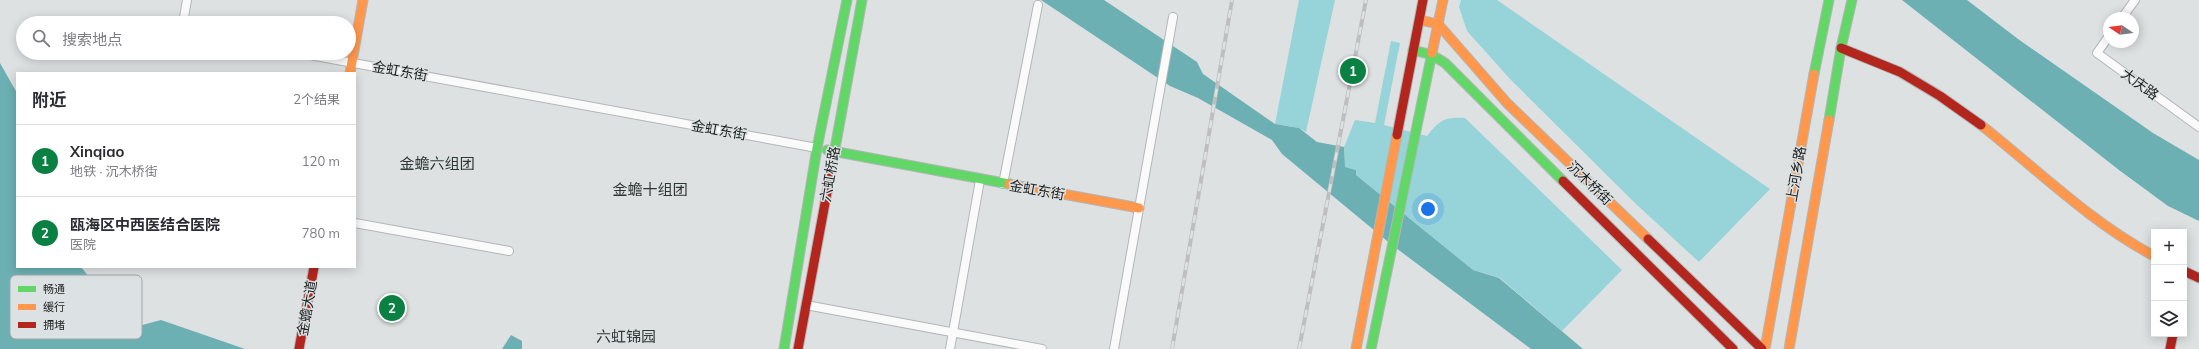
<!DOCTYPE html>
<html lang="zh">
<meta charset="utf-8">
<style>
:root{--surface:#fff;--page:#f2f2f3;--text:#2b2b33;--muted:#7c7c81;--line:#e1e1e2;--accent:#0b8043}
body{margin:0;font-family:Mulish,"Noto Sans SC",sans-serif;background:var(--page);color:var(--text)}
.controls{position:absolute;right:12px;bottom:12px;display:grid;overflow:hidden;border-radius:0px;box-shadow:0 2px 10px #0003}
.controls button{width:36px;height:36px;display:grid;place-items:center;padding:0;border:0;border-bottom:1px solid var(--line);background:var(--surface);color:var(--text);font:20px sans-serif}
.compass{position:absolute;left:2103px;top:12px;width:36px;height:36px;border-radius:50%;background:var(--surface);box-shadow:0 2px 10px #0003;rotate:283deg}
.you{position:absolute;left:1428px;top:209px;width:14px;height:14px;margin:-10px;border:3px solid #fff;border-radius:50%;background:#1a73e8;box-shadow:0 0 0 6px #1a73e833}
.badge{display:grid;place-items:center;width:26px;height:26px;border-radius:50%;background:var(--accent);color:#fff;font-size:13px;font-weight:700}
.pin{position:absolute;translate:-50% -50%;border:2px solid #fff;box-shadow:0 1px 4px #0006}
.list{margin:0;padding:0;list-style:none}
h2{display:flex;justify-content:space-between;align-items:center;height:52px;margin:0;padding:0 16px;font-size:17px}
h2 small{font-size:13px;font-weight:400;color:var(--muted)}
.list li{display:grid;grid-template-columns:26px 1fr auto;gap:12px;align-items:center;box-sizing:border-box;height:72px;padding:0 16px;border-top:1px solid var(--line)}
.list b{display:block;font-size:15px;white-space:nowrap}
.list p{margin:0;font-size:13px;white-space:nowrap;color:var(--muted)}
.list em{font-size:13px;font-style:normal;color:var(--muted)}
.icon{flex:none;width:22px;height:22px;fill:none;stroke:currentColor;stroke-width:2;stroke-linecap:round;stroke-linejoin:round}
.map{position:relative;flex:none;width:2199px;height:349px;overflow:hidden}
.search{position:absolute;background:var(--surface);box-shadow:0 2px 10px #0003;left:16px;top:16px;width:340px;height:44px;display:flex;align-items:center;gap:10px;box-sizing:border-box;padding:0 14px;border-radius:22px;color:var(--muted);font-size:15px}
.panel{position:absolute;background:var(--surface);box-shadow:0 2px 10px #0003;left:16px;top:72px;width:340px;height:196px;border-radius:0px}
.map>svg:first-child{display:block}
.green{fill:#97d4d9}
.water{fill:#6cb0b4}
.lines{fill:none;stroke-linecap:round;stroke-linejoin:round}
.street-casing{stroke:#b3b6b7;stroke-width:10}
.fast-casing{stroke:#b3b6b7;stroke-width:11}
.slow-casing{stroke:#b3b6b7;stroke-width:11}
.jam-casing{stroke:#b3b6b7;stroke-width:11}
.street{stroke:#fafafb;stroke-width:8}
.fast{stroke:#63d668;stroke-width:9}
.slow{stroke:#ff974d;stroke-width:9}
.jam{stroke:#b3261e;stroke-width:9}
.rail-casing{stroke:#bebebe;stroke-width:4}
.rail{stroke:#dce2e3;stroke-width:2.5;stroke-dasharray:8;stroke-linecap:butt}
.labels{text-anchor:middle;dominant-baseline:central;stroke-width:3;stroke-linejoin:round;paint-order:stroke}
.street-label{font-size:14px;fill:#1d2020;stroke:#dce2e3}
.neighbourhood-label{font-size:15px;fill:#303535;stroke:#dce2e3}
.key{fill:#dce2e3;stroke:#a3a8a8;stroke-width:1}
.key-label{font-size:11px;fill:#1d2020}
</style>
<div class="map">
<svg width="2199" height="349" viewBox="0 0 2199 349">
<rect width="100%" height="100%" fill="#dde1e2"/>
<path class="green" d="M1299,0H1335L1306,132L1299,128L1275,124Z
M1461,0H1497L1770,189L1699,262L1636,204L1510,79L1467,31L1459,7Z
M1391,41L1400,43L1384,125L1427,136C1440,120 1444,117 1465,118L1622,270L1562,331L1500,278L1473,270L1356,175V170L1345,167L1344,147L1355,120L1375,123Z"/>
<path class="water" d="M1041,0H1104L1197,62L1203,74L1275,124L1299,128L1317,142L1344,147L1345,167L1356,170V175L1473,270L1499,278L1583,349H1531L1392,245L1282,154L1272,140L1198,98L1170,86Z
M1902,0H1967L2018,39L2153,133L2199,160V221L2168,206L2119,170Z
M0,63L17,93V267H81L131,328L161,320L245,349H0Z
M511,335L522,341V349H502Z"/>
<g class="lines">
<g class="street-casing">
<path id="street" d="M2122,18L2135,0
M183,23L187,0
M2109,36L2097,53L2199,127
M299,53L817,148
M1003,184L1038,5
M355,223L509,251
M806,305L1042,349
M950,349L980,180
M1114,349L1173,17"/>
</g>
<g class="fast-casing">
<path id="fast" d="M1413,50L1432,55L1445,63L1563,181
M1814,74L1829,0
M1829,120L1841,48L1852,0
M827,150L1009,184
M830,176L862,0
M784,349L817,148L847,0
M1371,349L1432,53"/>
</g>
<g class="slow-casing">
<path id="slow" d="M1420,20L1438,24L1507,103L1648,239
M1432,53L1443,0
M350,73L363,0
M1981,125C2038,170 2089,221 2154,256
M1009,184L1139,208
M1356,349L1397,135
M1765,349L1814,74
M1789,349L1829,120"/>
</g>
<g class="jam-casing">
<path id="jam" d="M1841,48L1900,72L1940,96L1981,125
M1397,135L1423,0
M1563,181L1733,349
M1648,239L1762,349
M2184,271L2199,278
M299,349L314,267
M798,349L830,176
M2170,349L2173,334"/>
</g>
<use href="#street" class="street"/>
<use href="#fast" class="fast"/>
<use href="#slow" class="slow"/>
<use href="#jam" class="jam"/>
<g class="rail-casing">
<path id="rail" d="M1172,349L1232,0
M1299,349L1366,0"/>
</g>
<use href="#rail" class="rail"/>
</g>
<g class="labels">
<g class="street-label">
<text transform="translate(400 71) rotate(10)">金虹东街</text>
<text transform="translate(2140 84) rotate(36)">大庆路</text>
<text transform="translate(719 130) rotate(10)">金虹东街</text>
<text transform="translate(830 174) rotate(-80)">六虹桥路</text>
<text transform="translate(1796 174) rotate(-80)">上河乡路</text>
<text transform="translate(1590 183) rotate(44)">沉木桥街</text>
<text transform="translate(1037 190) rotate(10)">金虹东街</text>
<text transform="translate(307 308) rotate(-80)">金蟾大道</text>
</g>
<g class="neighbourhood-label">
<text x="437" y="163">金蟾六组团</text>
<text x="650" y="189">金蟾十组团</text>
<text x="626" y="336">六虹锦园</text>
</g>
</g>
<rect x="10" y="275" width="132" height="64" rx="6" class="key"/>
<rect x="18" y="286" width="18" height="6" fill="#63d668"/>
<rect x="18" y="304" width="18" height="6" fill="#ff974d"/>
<rect x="18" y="322" width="18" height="6" fill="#b3261e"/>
<g class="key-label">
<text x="43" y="293">畅通</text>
<text x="43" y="311">缓行</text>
<text x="43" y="329">拥堵</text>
</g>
</svg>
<div class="controls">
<button>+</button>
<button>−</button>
<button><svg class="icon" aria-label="layers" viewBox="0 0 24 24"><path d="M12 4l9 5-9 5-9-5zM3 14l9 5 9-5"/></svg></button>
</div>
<svg class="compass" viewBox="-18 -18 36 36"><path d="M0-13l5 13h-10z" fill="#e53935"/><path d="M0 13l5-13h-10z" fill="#7c7c81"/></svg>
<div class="you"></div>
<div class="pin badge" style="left:1353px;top:71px">1</div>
<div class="pin badge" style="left:392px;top:308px">2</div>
<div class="search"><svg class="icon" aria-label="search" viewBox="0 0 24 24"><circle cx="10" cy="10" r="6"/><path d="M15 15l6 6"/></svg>搜索地点</div>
<section class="panel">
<h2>附近<small>2个结果</small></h2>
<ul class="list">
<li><span class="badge">1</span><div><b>Xinqiao</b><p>地铁 · 沉木桥街</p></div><em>120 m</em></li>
<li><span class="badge">2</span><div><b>瓯海区中西医结合医院</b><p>医院</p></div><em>780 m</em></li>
</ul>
</section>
</div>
